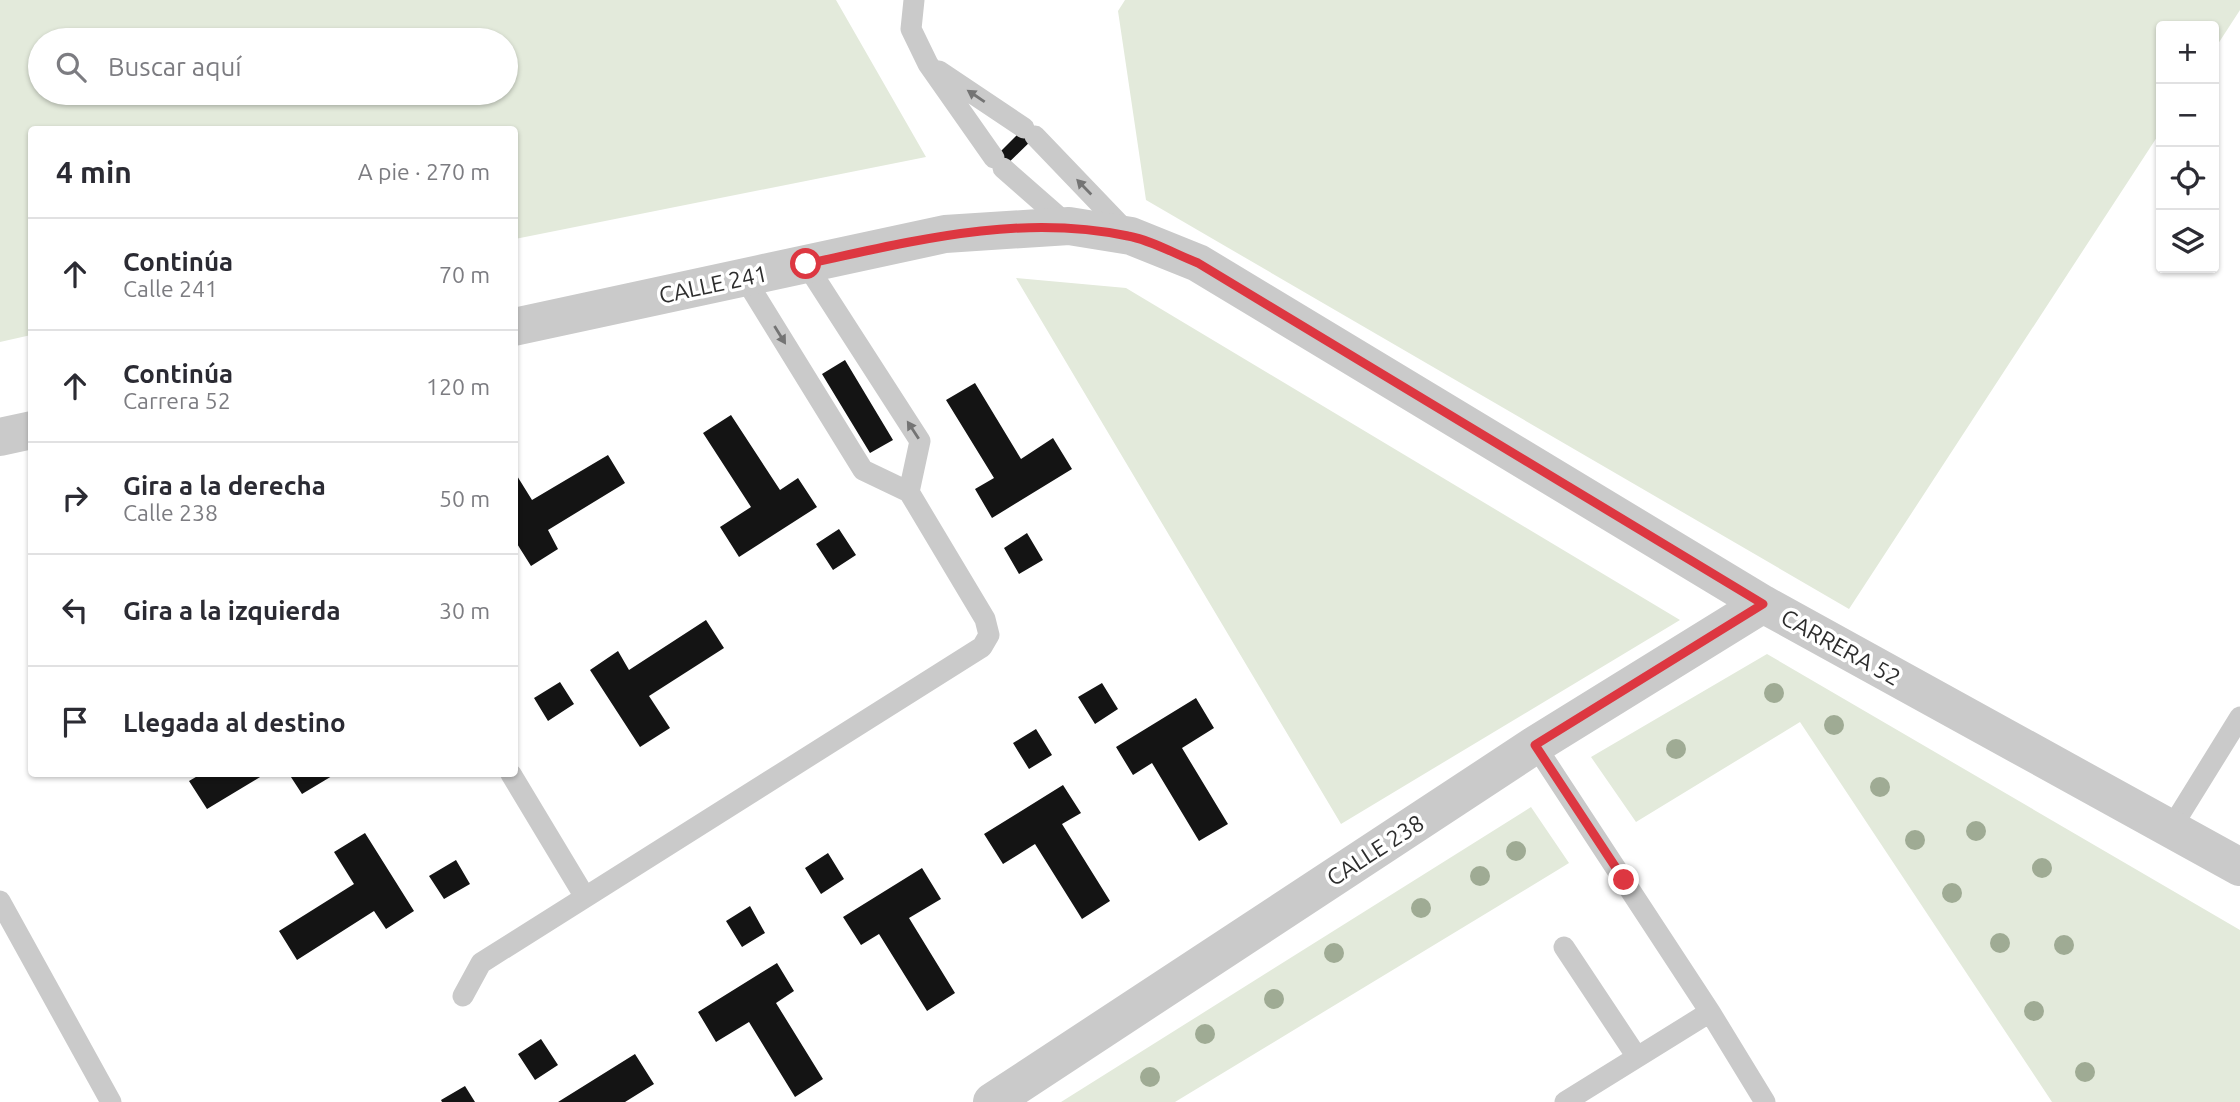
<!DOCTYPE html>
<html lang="es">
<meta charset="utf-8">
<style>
:root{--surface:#fff;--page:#f2f2f3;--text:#2b2b33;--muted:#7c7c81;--line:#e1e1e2}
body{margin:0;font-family:Ubuntu,sans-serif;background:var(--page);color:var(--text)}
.controls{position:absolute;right:21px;top:21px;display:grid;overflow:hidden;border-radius:7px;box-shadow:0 2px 5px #0004}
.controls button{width:63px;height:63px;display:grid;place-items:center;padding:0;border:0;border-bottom:2px solid var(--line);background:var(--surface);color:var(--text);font:35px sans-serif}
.stop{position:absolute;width:21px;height:21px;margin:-16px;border:5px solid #dd3741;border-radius:50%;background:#fff}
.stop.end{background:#dd3741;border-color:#fff;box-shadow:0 2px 7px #0008}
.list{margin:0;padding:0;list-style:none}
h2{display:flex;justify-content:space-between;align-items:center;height:91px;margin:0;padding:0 28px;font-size:30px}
h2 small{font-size:23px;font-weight:400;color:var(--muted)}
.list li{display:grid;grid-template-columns:46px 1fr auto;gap:21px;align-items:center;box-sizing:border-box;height:112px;padding:0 28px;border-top:2px solid var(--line)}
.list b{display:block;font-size:26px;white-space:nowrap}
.list p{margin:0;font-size:23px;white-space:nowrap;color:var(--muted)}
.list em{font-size:23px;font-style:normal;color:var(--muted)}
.icon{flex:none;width:38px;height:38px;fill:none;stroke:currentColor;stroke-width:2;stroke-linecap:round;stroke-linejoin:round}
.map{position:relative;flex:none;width:2240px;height:1102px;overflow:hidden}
.search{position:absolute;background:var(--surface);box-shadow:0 2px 5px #0004;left:28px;top:28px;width:490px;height:77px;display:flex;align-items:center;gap:18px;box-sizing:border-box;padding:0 24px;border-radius:38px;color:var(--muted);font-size:26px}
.panel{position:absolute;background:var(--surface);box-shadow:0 2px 5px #0004;left:28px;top:126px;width:490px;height:651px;border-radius:7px}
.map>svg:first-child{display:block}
.green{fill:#e3eadb;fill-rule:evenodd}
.building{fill:#141414}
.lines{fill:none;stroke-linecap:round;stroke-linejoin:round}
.lane{stroke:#cacaca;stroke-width:21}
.street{stroke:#cacaca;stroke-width:38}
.tree{fill:#9fab94}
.oneway{fill:#747474}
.route{stroke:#dd3741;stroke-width:9}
.labels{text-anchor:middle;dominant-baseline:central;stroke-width:7;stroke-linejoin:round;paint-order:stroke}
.street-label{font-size:23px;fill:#2d2d2d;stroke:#fff}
</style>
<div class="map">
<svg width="2240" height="1102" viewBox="0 0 2240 1102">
<rect width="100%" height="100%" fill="#fff"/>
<path class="green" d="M0,0H836L926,157L515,239L514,130H32L31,335L0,342ZM506,40V93H40V40Z
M1125,0H2240V10L2214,50V26H2161V131L1849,609L1146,200L1118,11Z
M1016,278L1126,288L1680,620L1341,824Z
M1767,654L2240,930V1102H2052L1800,722L1636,822L1591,757Z
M1531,807L1569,863L1556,871L1175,1102H1061Z"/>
<path class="building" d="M1030,122L1040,132L998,173L989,163Z
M845,360L893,440L870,453L822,374Z
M975,383L1021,459L1053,438L1072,469L992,518L975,489L994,478L946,400Z
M731,415L780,490L798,478L817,507L739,557L720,527L751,507L703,433Z
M608,455L625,483L548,530L558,549L531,566L514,539V471L532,500Z
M839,529L856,555L833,570L816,544Z
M1027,533L1043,560L1019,574L1004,548Z
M706,620L724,648L649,696L670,728L640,747L590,670L618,651L629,670Z
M560,682L574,704L548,721L534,698Z
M1102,683L1118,709L1095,724L1078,697Z
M1196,698L1214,728L1182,748L1228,824L1199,841L1152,763L1133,775L1116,747Z
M1036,729L1052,755L1029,769L1013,743Z
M201,774H265L207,809L189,781Z
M289,774H331L332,776L302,794Z
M1063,785L1081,813L1062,824L1110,901L1082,919L1035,844L1003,864L984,834Z
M365,833L414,911L386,929L374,911L297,960L279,931L354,884L334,852Z
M828,853L844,879L821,894L805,868Z
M456,860L470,884L444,899L429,876Z
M922,868L941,899L909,918L955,993L927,1011L879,934L861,945L843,917Z
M750,906L765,933L742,947L726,921Z
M777,963L794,991L776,1003L823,1079L795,1097L749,1022L716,1042L698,1012Z
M541,1039L558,1065L535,1080L518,1054Z
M635,1054L654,1084L625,1102H558Z
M465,1086L475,1102H442L441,1100Z"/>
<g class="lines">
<path class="lane" d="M914,0L911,29L928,64L994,158
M939,71L1024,128
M1035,136L1127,232
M1003,168L1069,226
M806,264L920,441L909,492
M1535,745L1710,1012L1765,1102
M511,774L585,897
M2170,830L2240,717
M0,901L111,1102
M1564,947L1637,1057
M463,996L481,963L982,647L989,635L985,619L909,492L863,470L744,277
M1565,1102L1710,1012"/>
<path class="street" d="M514,327L945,234L1069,226L1131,236L1198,263L1763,604L2240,867
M0,437L32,430
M992,1102L1535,745L1763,604"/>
</g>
<g class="tree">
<circle cx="1774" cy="693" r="10"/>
<circle cx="1834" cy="725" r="10"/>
<circle cx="1676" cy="749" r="10"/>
<circle cx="1880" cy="787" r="10"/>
<circle cx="1976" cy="831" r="10"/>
<circle cx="1915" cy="840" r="10"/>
<circle cx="1516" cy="851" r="10"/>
<circle cx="2042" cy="868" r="10"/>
<circle cx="1480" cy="876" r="10"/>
<circle cx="1952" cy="893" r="10"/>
<circle cx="1421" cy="908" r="10"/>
<circle cx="2000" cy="943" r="10"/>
<circle cx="2064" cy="945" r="10"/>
<circle cx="1334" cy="953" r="10"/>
<circle cx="1274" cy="999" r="10"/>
<circle cx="2034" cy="1011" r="10"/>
<circle cx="1205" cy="1034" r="10"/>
<circle cx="2085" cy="1072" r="10"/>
<circle cx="1150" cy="1077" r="10"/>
</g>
<defs><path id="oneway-solid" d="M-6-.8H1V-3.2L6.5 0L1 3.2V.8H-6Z" transform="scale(1.75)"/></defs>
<g class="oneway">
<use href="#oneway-solid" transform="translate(976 96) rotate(-146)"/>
<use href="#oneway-solid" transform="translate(1084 187) rotate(-134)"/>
<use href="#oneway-solid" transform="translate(780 335) rotate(58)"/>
<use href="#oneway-solid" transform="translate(913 430) rotate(-123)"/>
</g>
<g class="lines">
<path class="route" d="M806,264C913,241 1019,213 1128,236C1151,240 1175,254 1198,263L1763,604L1535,745L1624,880"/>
</g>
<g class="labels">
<g class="street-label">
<text transform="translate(713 284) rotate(-12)">CALLE 241</text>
<text transform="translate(1841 647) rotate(29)">CARRERA 52</text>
<text transform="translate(1375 850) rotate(-33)">CALLE 238</text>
</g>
</g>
</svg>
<div class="controls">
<button>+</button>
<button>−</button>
<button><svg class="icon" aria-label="locate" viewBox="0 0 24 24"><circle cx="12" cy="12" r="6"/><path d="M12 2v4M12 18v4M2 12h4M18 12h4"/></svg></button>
<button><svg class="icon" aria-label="layers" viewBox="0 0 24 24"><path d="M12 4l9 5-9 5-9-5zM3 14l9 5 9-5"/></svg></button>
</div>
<div class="stop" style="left:806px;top:264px"></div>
<div class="stop end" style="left:1624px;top:880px"></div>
<div class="search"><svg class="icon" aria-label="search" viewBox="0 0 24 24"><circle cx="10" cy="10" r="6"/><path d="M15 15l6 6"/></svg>Buscar aquí</div>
<section class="panel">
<h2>4 min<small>A pie · 270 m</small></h2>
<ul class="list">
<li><svg class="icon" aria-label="ahead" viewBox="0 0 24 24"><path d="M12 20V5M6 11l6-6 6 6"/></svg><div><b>Continúa</b><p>Calle 241</p></div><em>70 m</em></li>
<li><svg class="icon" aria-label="ahead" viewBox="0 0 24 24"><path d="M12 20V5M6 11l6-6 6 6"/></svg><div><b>Continúa</b><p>Carrera 52</p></div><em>120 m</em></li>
<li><svg class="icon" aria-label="right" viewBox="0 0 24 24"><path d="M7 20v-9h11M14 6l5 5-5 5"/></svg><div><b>Gira a la derecha</b><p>Calle 238</p></div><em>50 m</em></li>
<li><svg class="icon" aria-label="left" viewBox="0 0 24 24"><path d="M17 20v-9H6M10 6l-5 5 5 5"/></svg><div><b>Gira a la izquierda</b></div><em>30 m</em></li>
<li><svg class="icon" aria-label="arrive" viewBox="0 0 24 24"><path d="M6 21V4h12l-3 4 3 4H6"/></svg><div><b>Llegada al destino</b></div></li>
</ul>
</section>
</div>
